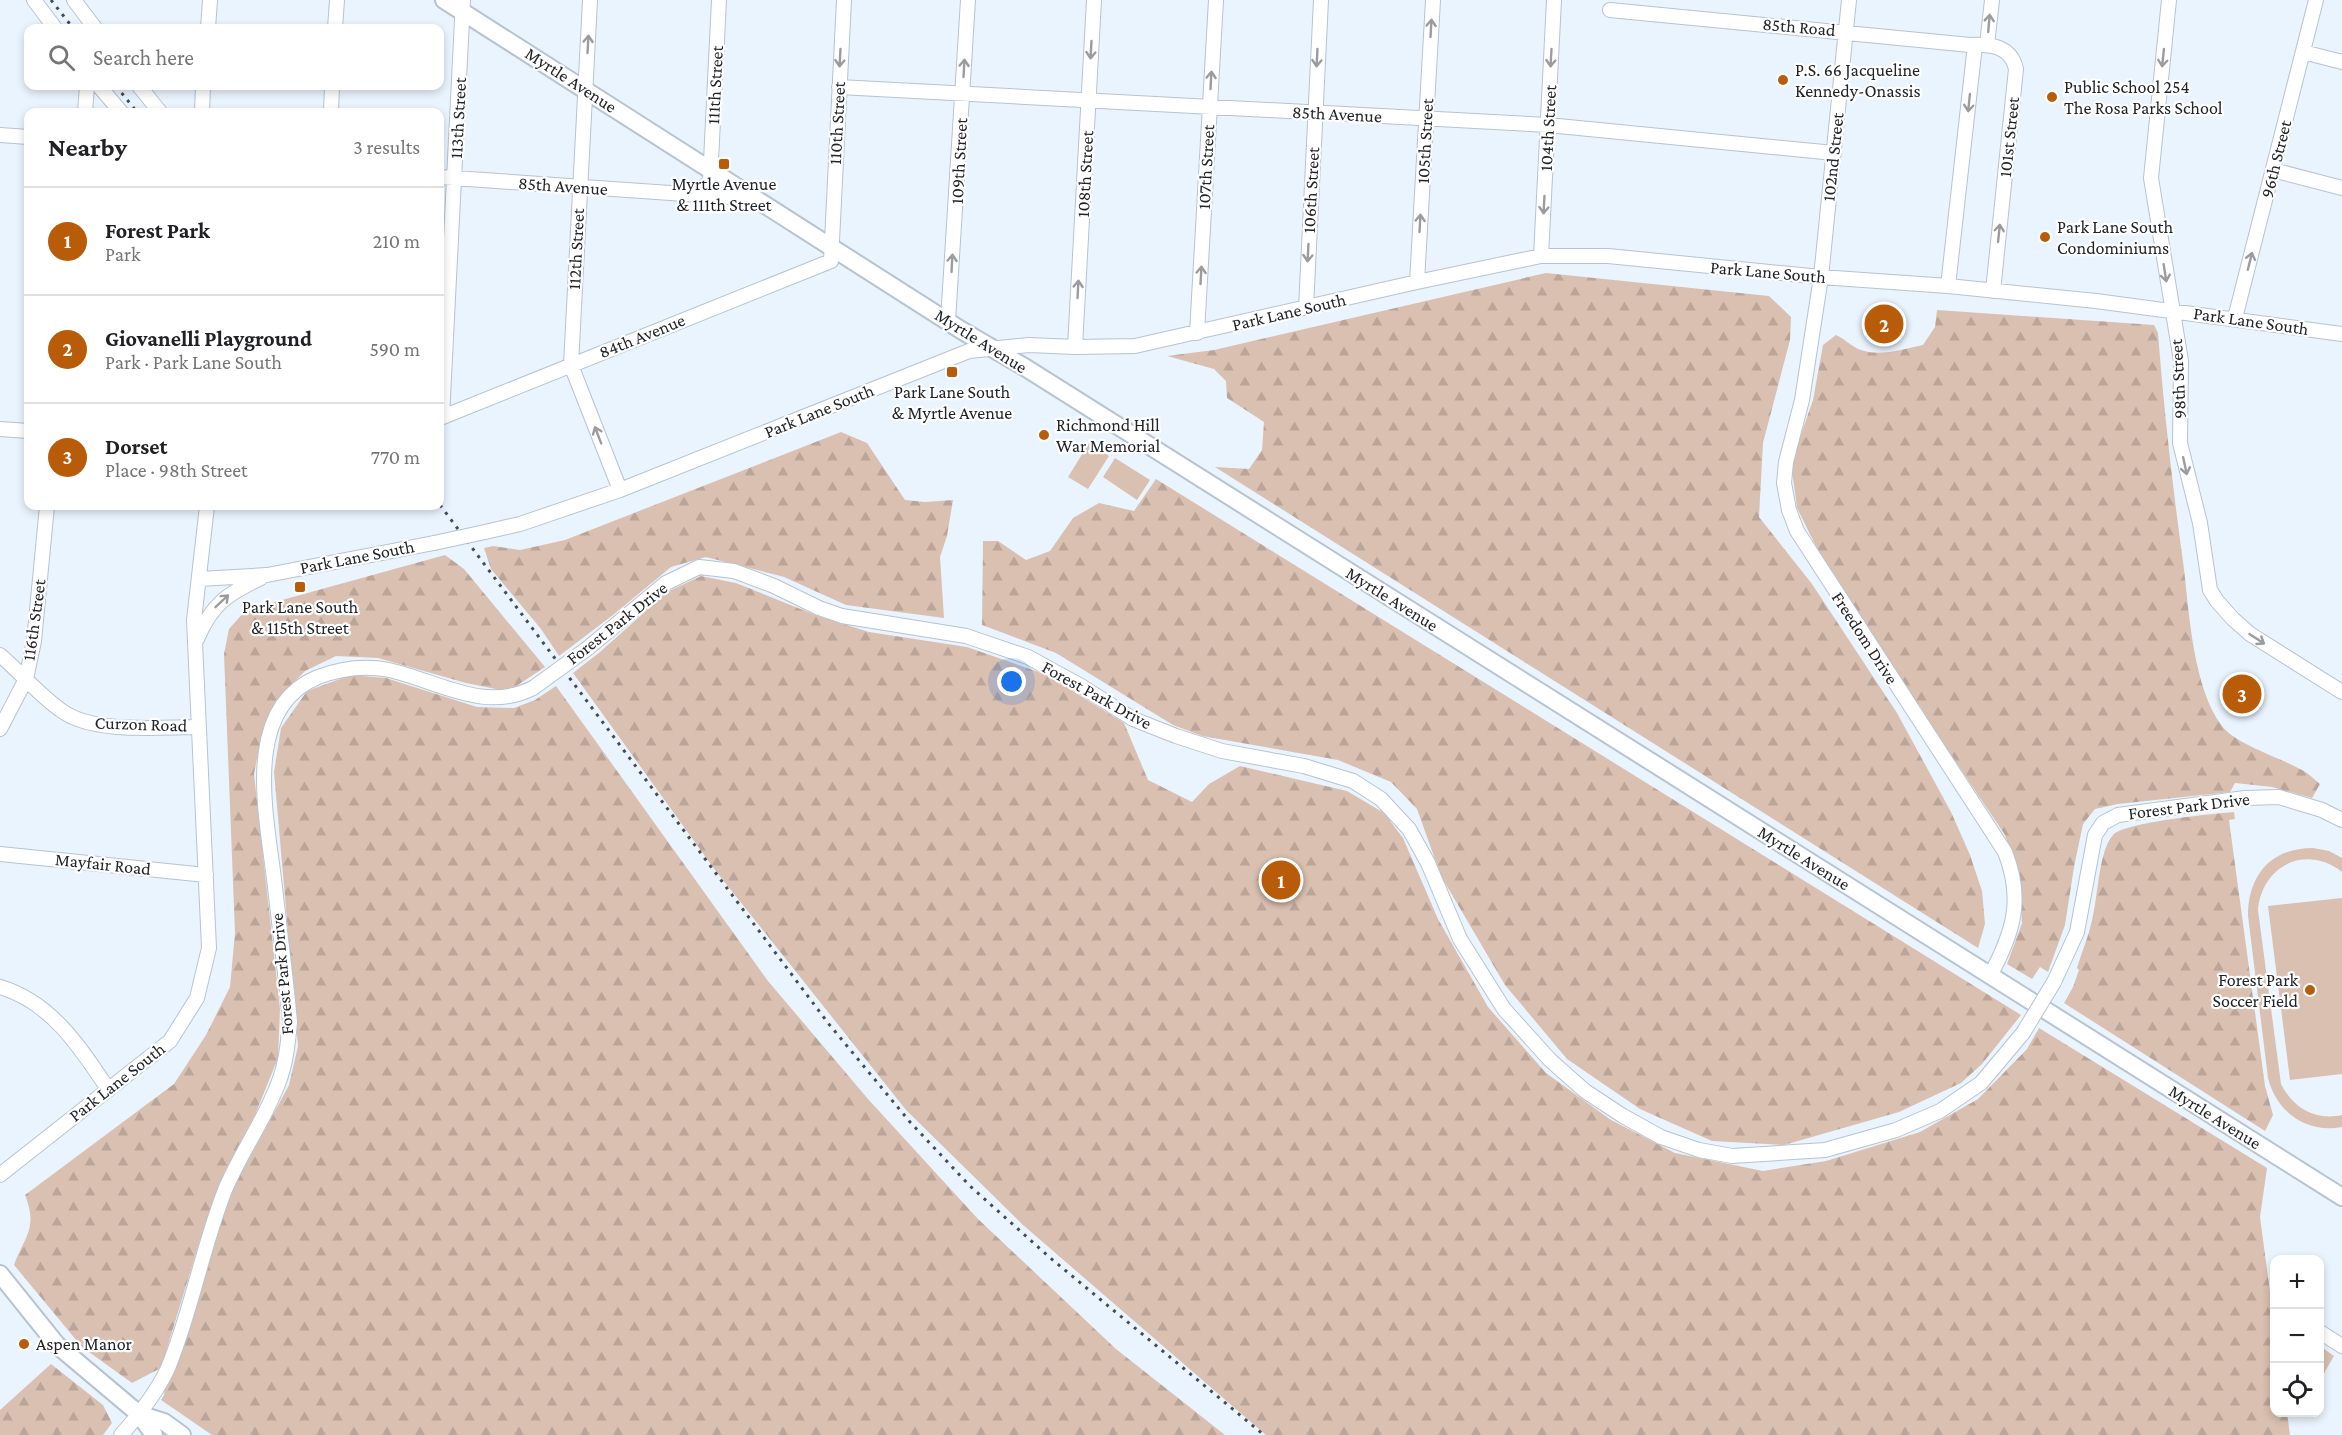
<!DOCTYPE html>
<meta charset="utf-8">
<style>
:root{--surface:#fff;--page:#f2f2f2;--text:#202124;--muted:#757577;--line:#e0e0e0;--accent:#b95c0a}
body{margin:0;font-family:"Crimson Pro",serif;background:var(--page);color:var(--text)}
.controls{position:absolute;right:18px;bottom:18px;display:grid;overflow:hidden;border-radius:12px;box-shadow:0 3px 9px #0003}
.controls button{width:54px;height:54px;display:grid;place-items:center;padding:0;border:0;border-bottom:2px solid var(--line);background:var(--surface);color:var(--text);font:30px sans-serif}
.you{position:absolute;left:1012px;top:682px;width:21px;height:21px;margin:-15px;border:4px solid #fff;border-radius:50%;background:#1a73e8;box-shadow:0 0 0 9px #1a73e833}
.badge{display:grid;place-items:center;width:39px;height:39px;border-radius:50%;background:var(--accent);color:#fff;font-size:20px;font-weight:700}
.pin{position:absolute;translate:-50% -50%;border:3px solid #fff;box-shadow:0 2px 6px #0006}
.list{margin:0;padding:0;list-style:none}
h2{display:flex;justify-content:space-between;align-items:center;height:78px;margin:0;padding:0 24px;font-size:26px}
h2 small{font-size:20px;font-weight:400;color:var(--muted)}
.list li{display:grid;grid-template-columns:39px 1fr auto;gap:18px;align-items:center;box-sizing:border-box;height:108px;padding:0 24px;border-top:2px solid var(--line)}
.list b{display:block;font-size:22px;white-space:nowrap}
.list p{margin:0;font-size:20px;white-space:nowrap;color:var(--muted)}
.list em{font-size:20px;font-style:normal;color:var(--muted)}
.icon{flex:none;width:33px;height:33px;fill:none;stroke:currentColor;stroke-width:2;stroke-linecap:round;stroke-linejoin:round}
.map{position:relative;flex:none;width:2342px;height:1435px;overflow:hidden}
.search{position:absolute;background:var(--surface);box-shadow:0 3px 9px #0003;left:24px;top:24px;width:420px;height:66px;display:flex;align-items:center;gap:15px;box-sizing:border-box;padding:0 21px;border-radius:12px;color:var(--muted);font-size:22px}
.panel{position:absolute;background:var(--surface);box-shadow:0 3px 9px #0003;left:24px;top:108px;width:420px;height:402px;border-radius:12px}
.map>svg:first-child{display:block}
.grass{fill:url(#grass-tufts)}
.forest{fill:url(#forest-firs)}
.pitch{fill:#dac0b1}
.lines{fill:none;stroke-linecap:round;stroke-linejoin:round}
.minor-casing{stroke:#b7c3d0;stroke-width:16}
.major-casing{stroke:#b7c3d0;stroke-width:20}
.minor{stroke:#fff;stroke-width:14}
.major{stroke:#fff;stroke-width:16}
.rail{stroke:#464b51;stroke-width:3;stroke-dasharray:3 6;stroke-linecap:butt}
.minor-bridge-casing{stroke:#b7c3d0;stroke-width:16;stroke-linecap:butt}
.minor-bridge{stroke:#fff;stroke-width:14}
.oneway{stroke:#9b9c9f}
.poi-dot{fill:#b95c0a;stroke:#fff;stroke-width:2}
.labels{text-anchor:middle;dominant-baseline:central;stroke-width:4.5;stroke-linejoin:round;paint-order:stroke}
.street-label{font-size:18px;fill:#202429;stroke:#fff}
.poi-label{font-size:18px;fill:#202429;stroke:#fff;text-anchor:start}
</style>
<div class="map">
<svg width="2342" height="1435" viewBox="0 0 2342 1435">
<defs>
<pattern id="grass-tufts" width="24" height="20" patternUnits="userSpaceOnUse" patternTransform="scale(1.5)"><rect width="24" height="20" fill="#dac0b1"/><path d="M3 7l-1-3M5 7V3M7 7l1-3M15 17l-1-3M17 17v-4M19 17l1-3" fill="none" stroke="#bba598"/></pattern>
<pattern id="forest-firs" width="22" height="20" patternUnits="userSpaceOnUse" patternTransform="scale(1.5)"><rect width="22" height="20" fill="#dac0b1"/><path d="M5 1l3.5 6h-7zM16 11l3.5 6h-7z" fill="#bba598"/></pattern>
</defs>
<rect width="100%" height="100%" fill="#eaf4ff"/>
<path class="grass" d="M2320,1346L2334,1356L2320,1380Z"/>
<path class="forest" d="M1546,273L1769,296L1791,317L1790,340L1763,443L1759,517L1812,584L1897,713L1951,812L1970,855L1982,891L1985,924L1978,948L1215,467L1249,469L1262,450L1264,422L1227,398L1226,381L1214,369L1167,356L1214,350Z
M1937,310L2154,325L2158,333C2164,412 2173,490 2184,569C2189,614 2194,690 2222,726C2235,744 2281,758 2302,770C2308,773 2314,779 2320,784L2312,798L2272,787L2235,783L2230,792L2118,804L2095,809L2083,824L2074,867L2065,925L2048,972L2040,967L2032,979L2007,964L2022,923L2019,875L2005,835L1892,667L1820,554L1797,508L1791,463L1813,400L1823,345L1836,335C1845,339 1852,347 1861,350C1881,357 1902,349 1923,345L1935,327Z
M841,432L867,443L905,500L925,502L953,500L947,536L940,557L944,618L846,605L784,577L706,557L671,567L613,615L559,656L541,629L491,569L484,548L493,546L520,550L565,540Z
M1156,479L2021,1015L1982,1064L1961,1083L1899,1112L1784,1145L1712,1141L1640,1109L1567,1059L1505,985L1441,876L1417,809L1391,782L1338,760L1202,736L1173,725L1056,653L982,625L983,541H998L1026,560L1050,551L1073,518L1099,503L1134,511Z
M445,555L464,569L545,667L518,685L509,690H501L466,683L378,658L336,656L305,671L281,696L262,733L254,774L280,1009L278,1058L255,1115L225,1171L203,1230L161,1368L132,1383L82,1347L14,1265C25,1236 38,1228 25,1195L174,1084L206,1035L230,987L235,933L224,654L229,629L246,610Z
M701,576L736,583L818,616L869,632L967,647L1047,675L1124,723L1148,780L1192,802L1209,784L1240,766L1347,791L1384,813L1403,838L1438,919L1488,1007L1546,1073L1611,1120L1675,1153L1763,1171L1826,1161L1920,1132L1978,1099L2027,1049L2039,1028L2267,1168L2260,1217L2274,1322V1412L2287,1413L2290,1435H1266L1023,1225L906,1110L715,870L573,673L600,652L667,592Z
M351,675L386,678L477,707L514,708L535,700L556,686L768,981L868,1099L978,1219L1116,1349L1225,1435H212L161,1400L164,1395L165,1383L181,1344L212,1254L229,1196L289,1085L298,1046L274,772L281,728L307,691Z
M2234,812L2235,819L2229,820L2265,1086L2273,1115L2265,1131L2064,1003L2073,987L2079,970L2077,968C2082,951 2090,933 2093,915C2098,895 2099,850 2113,835C2125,822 2212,814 2234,812Z
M51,1364L103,1405L112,1423L103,1435H0V1410Z"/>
<path class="pitch" d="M1089,443L1109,456L1088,489L1068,477Z
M1115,458L1150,480L1137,500L1103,477Z
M2313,848L2329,851L2342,858V872C2306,844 2262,865 2258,910L2281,1084C2293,1108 2315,1121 2342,1115V1127C2306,1134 2276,1111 2268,1078L2248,916C2248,875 2271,848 2313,848Z
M2342,898V1074L2290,1080L2268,906Z"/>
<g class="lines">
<g class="minor-casing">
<path id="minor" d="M34,0L55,28
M74,0L95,28
M590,0L571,365L620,490
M1849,0L1821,277L1802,400L1786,462L1784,483L1789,510L1797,531L2005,852C2024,900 2013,933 1990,976
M2169,0L2151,178L2181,361L2180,443L2200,523L2210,590L2217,601L2233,619L2250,634L2342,692
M1610,10L1970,45C1991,44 2011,46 2016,69L1993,291
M208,28L210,0
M335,28L337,0
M1987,45L1992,0
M2303,52L2342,62
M99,86L121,112
M139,86L160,112
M839,87L1548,125L1834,153
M85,112L87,86
M202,112L203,86
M331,112L332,86
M0,135L28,137
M2273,170L2342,188
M440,177L728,197L751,196
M688,193L703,187L710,181L719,0
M1541,256L1554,0
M1417,282L1433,0
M1948,286L1975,45
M1306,308L1321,0
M2235,318L2316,0
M948,321L968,0
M1197,333L1216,0
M1075,347L1094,0
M442,417L463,0
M440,418L831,261L844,0
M0,429L28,431
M485,532L520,524L620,490L969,351L1029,345L1075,347L1135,346L1417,282L1541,256H1608L1821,277L1948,286L2096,301L2342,334
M199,579L267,575L434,543
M197,639C212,604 227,594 261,578
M588,648L666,583L699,567L734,571L774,586L819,608L842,616L966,636L1028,657L1081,686L1133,719L1176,736L1222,751L1304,766L1353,781L1381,799L1409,829L1428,863L1460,939L1504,1009L1550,1060L1585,1091L1623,1116L1661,1137L1699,1150L1732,1156L1825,1150L1896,1130L1940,1111L1981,1083L2023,1033
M0,655C21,673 39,695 62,711C94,734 160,727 198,727
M0,729L26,679L34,641L47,506
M0,854L206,875
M2054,982L2077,932L2095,835L2103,823L2118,815L2245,798L2279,797L2322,810L2342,820
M0,987C51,1002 80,1047 108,1089
M0,1175L170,1041L197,998L209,948L194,620L207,506
M2320,1332L2342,1346
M121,1435C139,1415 157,1392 168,1368C192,1310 202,1248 225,1190C240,1154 264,1121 278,1084C286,1064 288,1043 290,1022C286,977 280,932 275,887C268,822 239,709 318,677C342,668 364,665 389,670C438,681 484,713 533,688"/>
</g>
<g class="major-casing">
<path id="major" d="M444,0L961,330L1026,368L2342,1197
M0,1274L57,1345L139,1414L154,1435
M139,1414L164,1422L182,1435"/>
</g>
<use href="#minor" class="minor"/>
<use href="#major" class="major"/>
<path class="rail" d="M51,0L73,28
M116,86L137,112
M440,505L828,1023L910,1122L969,1185L1048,1256L1264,1435"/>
<g class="minor-bridge-casing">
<path id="minor-bridge" d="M434,543L485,532
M533,688L588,648
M2023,1033L2054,982"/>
</g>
<use href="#minor-bridge" class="minor-bridge"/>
</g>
<defs><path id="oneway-shaft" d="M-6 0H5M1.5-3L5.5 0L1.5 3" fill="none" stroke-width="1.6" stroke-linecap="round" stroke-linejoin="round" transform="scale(1.5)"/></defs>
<g class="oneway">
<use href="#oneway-shaft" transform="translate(1989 23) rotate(-85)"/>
<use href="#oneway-shaft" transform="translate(1431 28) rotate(-87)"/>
<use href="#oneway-shaft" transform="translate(588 44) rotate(-87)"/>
<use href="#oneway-shaft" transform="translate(1091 50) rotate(93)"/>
<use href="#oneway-shaft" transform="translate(840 58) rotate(93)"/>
<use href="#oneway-shaft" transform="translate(1317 58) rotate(93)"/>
<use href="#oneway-shaft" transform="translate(1551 58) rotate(93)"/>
<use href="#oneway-shaft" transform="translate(2163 58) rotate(96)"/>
<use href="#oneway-shaft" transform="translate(964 68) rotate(-87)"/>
<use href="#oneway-shaft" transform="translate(1211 80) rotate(-87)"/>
<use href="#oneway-shaft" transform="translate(1969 103) rotate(96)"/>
<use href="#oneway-shaft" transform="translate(1544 205) rotate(93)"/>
<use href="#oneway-shaft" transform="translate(1420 223) rotate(-87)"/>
<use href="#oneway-shaft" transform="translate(1999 233) rotate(-84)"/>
<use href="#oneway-shaft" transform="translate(1308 253) rotate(93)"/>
<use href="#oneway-shaft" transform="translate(2250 261) rotate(-76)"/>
<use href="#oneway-shaft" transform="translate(952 263) rotate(-87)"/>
<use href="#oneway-shaft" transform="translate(2165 273) rotate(81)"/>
<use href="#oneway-shaft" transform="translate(1201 275) rotate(-87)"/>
<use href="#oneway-shaft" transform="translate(1078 289) rotate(-87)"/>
<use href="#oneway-shaft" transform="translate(598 435) rotate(-111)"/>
<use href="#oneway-shaft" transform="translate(2185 466) rotate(78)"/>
<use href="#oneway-shaft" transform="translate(222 601) rotate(-43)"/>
<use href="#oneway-shaft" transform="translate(2257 639) rotate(33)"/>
</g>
<g class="poi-dot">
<circle cx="1783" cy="80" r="6"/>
<circle cx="2052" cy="97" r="6"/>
<rect x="718" y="158" width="12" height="12" rx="3"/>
<circle cx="2045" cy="237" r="6"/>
<rect x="946" y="366" width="12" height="12" rx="3"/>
<circle cx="1044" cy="435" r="6"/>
<rect x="294" y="581" width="12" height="12" rx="3"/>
<circle cx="2310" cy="990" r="6"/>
<circle cx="24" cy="1344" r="6"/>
</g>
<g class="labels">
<g class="street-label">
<text transform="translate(1799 27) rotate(5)">85th Road</text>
<text transform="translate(571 80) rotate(33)">Myrtle Avenue</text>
<text transform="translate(715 85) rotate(-87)">111th Street</text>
<text transform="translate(1337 114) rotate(3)">85th Avenue</text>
<text transform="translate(458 118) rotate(-87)">113th Street</text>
<text transform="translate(837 123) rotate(-87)">110th Street</text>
<text transform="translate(1548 128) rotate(-87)">104th Street</text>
<text transform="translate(2009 137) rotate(-84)">101st Street</text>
<text transform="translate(1425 141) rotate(-87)">105th Street</text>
<text transform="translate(1833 157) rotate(-84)">102nd Street</text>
<text transform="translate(2276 159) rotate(-76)">96th Street</text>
<text transform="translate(959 161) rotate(-87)">109th Street</text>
<text transform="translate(1206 167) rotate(-87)">107th Street</text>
<text transform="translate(1085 174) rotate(-87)">108th Street</text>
<text transform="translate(563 186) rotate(4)">85th Avenue</text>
<text transform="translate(1311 190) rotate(-87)">106th Street</text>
<text transform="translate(576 249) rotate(-87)">112th Street</text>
<text transform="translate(1768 272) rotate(5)">Park Lane South</text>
<text transform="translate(1289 312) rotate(-13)">Park Lane South</text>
<text transform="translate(2251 321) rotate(8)">Park Lane South</text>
<text transform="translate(642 336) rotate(-22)">84th Avenue</text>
<text transform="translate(981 341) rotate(32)">Myrtle Avenue</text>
<text transform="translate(2178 379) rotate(-93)">98th Street</text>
<text transform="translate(819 411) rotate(-22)">Park Lane South</text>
<text transform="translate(357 557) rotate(-11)">Park Lane South</text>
<text transform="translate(1392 599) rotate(32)">Myrtle Avenue</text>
<text transform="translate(34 620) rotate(-82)">116th Street</text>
<text transform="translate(617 623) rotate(-38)">Forest Park Drive</text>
<text transform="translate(1865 638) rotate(57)">Freedom Drive</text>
<text transform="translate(1097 695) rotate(29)">Forest Park Drive</text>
<text transform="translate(141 724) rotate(2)">Curzon Road</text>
<text transform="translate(2189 806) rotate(-7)">Forest Park Drive</text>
<text transform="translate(1804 858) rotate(32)">Myrtle Avenue</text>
<text transform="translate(103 864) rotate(6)">Mayfair Road</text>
<text transform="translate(282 974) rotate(-95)">Forest Park Drive</text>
<text transform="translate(117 1082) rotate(-38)">Park Lane South</text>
<text transform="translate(2215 1117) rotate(32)">Myrtle Avenue</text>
</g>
<g class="poi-label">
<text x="1795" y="70">P.S. 66 Jacqueline<tspan x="1795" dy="21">Kennedy-Onassis</tspan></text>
<text x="2064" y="87">Public School 254<tspan x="2064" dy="21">The Rosa Parks School</tspan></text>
<text x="724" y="184" text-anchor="middle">Myrtle Avenue<tspan x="724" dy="21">&amp; 111th Street</tspan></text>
<text x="2057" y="227">Park Lane South<tspan x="2057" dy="21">Condominiums</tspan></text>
<text x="952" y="392" text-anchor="middle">Park Lane South<tspan x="952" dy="21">&amp; Myrtle Avenue</tspan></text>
<text x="1056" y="425">Richmond Hill<tspan x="1056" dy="21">War Memorial</tspan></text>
<text x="300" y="607" text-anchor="middle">Park Lane South<tspan x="300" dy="21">&amp; 115th Street</tspan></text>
<text x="2298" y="980" text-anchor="end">Forest Park<tspan x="2298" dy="21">Soccer Field</tspan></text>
<text x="36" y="1344">Aspen Manor</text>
</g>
</g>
</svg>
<div class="controls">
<button>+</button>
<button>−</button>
<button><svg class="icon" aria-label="locate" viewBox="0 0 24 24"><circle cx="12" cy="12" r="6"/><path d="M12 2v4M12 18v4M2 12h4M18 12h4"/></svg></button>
</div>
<div class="you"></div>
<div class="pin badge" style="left:1281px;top:880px">1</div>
<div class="pin badge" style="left:1884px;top:324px">2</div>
<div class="pin badge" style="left:2242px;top:694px">3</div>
<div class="search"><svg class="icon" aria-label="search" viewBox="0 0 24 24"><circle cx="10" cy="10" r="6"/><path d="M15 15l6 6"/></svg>Search here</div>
<section class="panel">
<h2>Nearby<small>3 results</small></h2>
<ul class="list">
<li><span class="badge">1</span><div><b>Forest Park</b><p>Park</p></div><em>210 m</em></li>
<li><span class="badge">2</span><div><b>Giovanelli Playground</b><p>Park · Park Lane South</p></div><em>590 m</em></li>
<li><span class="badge">3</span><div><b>Dorset</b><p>Place · 98th Street</p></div><em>770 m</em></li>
</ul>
</section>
</div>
